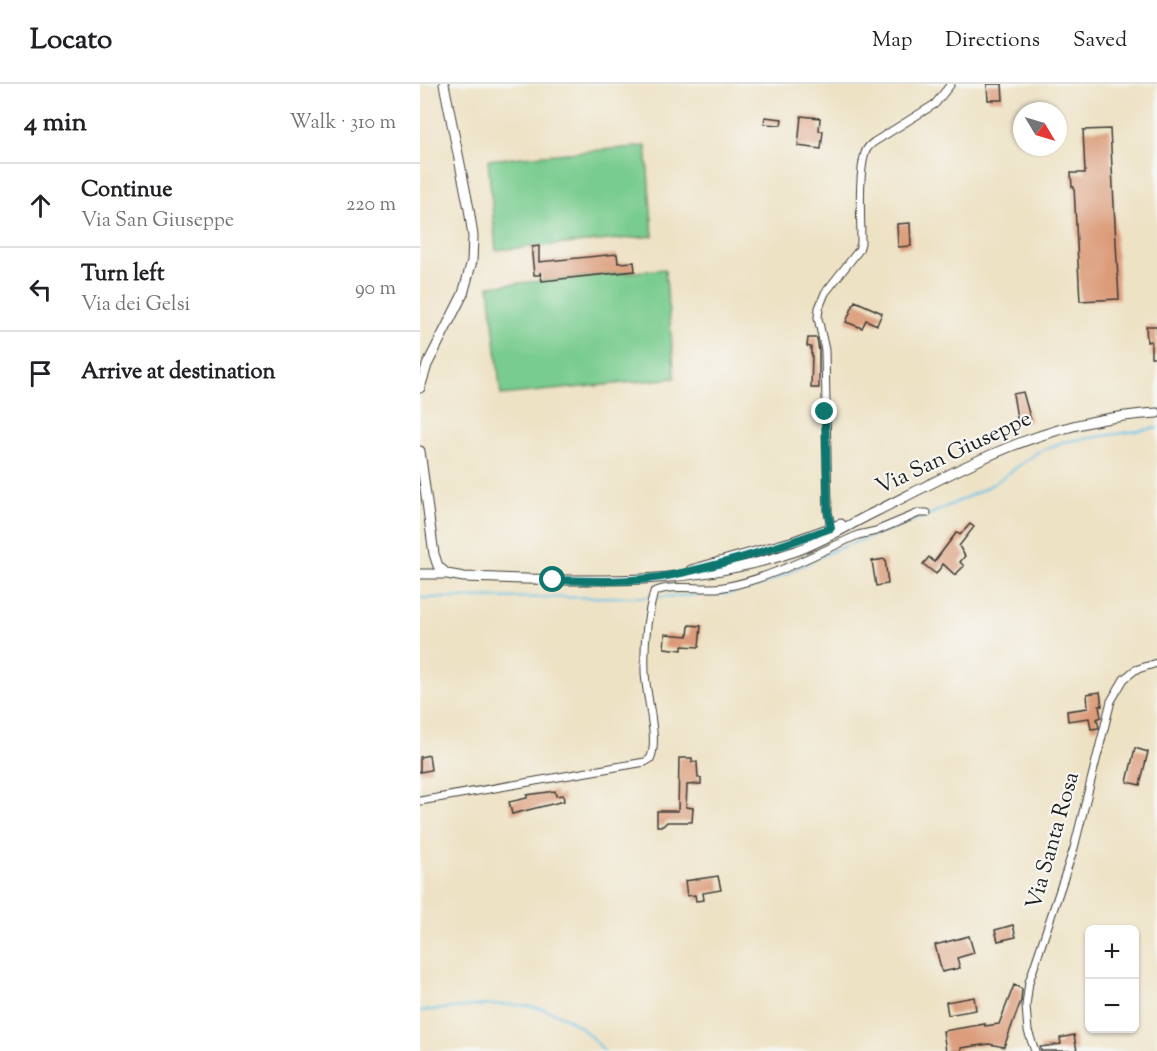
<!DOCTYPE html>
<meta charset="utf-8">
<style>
:root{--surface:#fff;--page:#f6f6f6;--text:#202124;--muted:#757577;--line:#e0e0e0}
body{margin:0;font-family:"Sorts Mill Goudy",serif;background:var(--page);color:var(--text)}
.controls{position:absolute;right:18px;bottom:18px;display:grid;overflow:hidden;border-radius:9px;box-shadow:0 2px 4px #0004}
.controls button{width:54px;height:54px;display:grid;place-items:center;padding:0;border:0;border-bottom:2px solid var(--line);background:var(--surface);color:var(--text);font:30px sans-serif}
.compass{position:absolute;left:593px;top:18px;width:54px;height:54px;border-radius:50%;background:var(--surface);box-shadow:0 2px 4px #0004;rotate:128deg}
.stop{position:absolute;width:18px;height:18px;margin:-14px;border:4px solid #0f766e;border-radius:50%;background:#fff}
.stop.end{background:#0f766e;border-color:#fff;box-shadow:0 2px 6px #0008}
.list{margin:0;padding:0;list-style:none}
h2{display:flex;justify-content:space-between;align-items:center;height:78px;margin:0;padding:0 24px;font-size:26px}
h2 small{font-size:20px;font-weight:400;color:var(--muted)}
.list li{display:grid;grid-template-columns:39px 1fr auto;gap:18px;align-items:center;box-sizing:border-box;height:84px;padding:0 24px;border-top:2px solid var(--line)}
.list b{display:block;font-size:22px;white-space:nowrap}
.list p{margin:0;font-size:20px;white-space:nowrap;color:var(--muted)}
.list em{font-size:20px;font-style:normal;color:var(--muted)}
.icon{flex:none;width:33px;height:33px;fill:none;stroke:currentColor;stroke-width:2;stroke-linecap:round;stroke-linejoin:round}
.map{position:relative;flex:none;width:737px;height:967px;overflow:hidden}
header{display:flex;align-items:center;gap:36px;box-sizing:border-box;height:84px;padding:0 30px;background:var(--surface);border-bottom:2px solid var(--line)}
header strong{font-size:28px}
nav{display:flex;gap:33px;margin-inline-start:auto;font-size:21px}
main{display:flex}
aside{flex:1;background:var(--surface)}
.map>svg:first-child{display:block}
.green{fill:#79cc8f;stroke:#4a7456;stroke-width:1.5}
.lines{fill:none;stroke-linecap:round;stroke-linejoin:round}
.stream{stroke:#6bc3e8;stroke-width:2}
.building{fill:#db9b79}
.minor-casing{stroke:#3c3a35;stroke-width:9}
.tertiary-casing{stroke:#3c3a35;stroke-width:11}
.minor{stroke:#fff;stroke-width:7}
.tertiary{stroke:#fff;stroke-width:9}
.route{stroke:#0f766e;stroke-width:8}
.labels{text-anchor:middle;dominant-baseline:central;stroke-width:4.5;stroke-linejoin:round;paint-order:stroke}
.street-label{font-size:22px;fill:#1c1c1c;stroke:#f6f6f2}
</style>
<header>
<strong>Locato</strong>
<nav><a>Map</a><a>Directions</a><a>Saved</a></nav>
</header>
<main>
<aside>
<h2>4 min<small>Walk · 310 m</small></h2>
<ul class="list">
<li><svg class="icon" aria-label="ahead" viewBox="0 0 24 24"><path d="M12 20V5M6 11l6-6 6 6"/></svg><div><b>Continue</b><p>Via San Giuseppe</p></div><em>220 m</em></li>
<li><svg class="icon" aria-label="left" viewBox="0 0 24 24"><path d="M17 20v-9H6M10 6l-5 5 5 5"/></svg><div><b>Turn left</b><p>Via dei Gelsi</p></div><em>90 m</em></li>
<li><svg class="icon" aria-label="arrive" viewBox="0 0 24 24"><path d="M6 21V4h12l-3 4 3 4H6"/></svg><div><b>Arrive at destination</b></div></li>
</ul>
</aside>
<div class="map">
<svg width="737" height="967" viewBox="0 0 737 967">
<rect width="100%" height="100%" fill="#f6f6f2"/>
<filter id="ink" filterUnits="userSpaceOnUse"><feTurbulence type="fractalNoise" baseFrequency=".0167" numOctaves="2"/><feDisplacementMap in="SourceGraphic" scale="12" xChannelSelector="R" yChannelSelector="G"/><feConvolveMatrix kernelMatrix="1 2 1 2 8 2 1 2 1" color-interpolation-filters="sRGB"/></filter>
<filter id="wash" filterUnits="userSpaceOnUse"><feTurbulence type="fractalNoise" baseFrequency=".008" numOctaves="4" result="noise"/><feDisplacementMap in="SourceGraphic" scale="24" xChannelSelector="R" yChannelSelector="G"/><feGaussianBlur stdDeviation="1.35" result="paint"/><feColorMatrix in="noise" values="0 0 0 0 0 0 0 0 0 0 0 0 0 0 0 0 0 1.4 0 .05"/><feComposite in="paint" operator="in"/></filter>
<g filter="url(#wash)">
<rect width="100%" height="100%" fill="#eee2c5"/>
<path class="green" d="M226,62L233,152L76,166L68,76Z
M245,185L255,294L81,311L69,202Z"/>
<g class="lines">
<path class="stream" d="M236,513L304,510L327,506L344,500L412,467L513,429L558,408L575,399L618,368L643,358L737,344
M0,514L230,513
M0,927C71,922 134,903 184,967"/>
</g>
<g id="blocks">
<path class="building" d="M567,0H582L583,16H568Z
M381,32L400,34L399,47H403L401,65L378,62Z
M345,33L362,35L361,41L344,40Z
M690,45L699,215L660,217L654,103H652L651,89H665L663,46Z
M490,139L491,162L478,163L477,140Z
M119,162V178L197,170L198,179L214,178L215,187L122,197L120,188V191H114L112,171V163Z
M435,217L462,229L457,241L446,236L442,244L426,238Z
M726,242H737V273H731V257L727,258Z
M388,254H397L399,267V304H391L392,270H391V263L387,262Z
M603,308L611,337L598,340L593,310Z
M550,440L554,443L539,462L545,472L540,478L544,482L535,491L523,480L516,490L503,480L509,473L514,478L537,448L540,451Z
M465,475L468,500L456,502L452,477Z
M269,541L281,542L279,563L262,562V566L244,564L245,550L268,552Z
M680,608L682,622H679L681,633L677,635L679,644L671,645L669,634L648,637L647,627L668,624L667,610Z
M715,664L728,668L720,701L707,698Z
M9,671L11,686L0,688V673Z
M259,674H272V678H277L278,694H281V700L267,701L266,723L273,724L272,738H247L243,742H237V727H258Z
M135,707L136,712L143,711L144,717L92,730L89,718L107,714V711Z
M298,792L301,806L283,809L284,816L276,817L275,811L267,812L265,797Z
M593,841L596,853L578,857L575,846Z
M549,852L554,869L537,874L540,884L522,888L515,861Z
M594,901L602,905L601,917L584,963L569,960L541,964V967H526L523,947L565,940V942L579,940Z
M554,913L556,926L528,931L526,918Z
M654,951L657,967H621L620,963L641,960L640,954Z"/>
</g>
</g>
<g filter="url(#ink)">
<use href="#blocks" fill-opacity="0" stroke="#3c3a35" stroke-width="1.5"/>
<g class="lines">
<g class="minor-casing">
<path id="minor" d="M412,448L408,428L405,266L398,234L399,224L405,209L439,166L441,159C441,133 438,93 445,69C447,63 450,61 454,58L515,20L531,0
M0,717L225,678L230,675C240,657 225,609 225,587C224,562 227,532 234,508C252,499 284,507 304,503C350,495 395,470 438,451L456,447L499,429H507
M615,967L608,947L606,922L609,898L654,764L691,617L704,595L715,586L737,579"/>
</g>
<g class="tertiary-casing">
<path id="tertiary" d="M0,304L7,281L43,210L52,177L53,152L49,125L24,0
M0,367L14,470L18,482L27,490
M271,486L374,457L421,440
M0,490H27L44,493C157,496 267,505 376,467C404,457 430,440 457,427C552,379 627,335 737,329"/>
</g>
<use href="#minor" class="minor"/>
<use href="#tertiary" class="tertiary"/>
</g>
</g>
<g class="lines" filter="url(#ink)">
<path class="route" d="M133,496C172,497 213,499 252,491C306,480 359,463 411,444L408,428L405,328"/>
</g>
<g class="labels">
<g class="street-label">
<text transform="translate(534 370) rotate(-25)">Via San Giuseppe</text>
<text transform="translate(634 757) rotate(-74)">Via Santa Rosa</text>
</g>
</g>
</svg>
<div class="controls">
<button>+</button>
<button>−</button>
</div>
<svg class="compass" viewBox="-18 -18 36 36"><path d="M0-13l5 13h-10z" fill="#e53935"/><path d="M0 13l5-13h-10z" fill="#757577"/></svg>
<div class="stop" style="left:133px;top:496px"></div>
<div class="stop end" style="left:405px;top:328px"></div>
</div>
</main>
